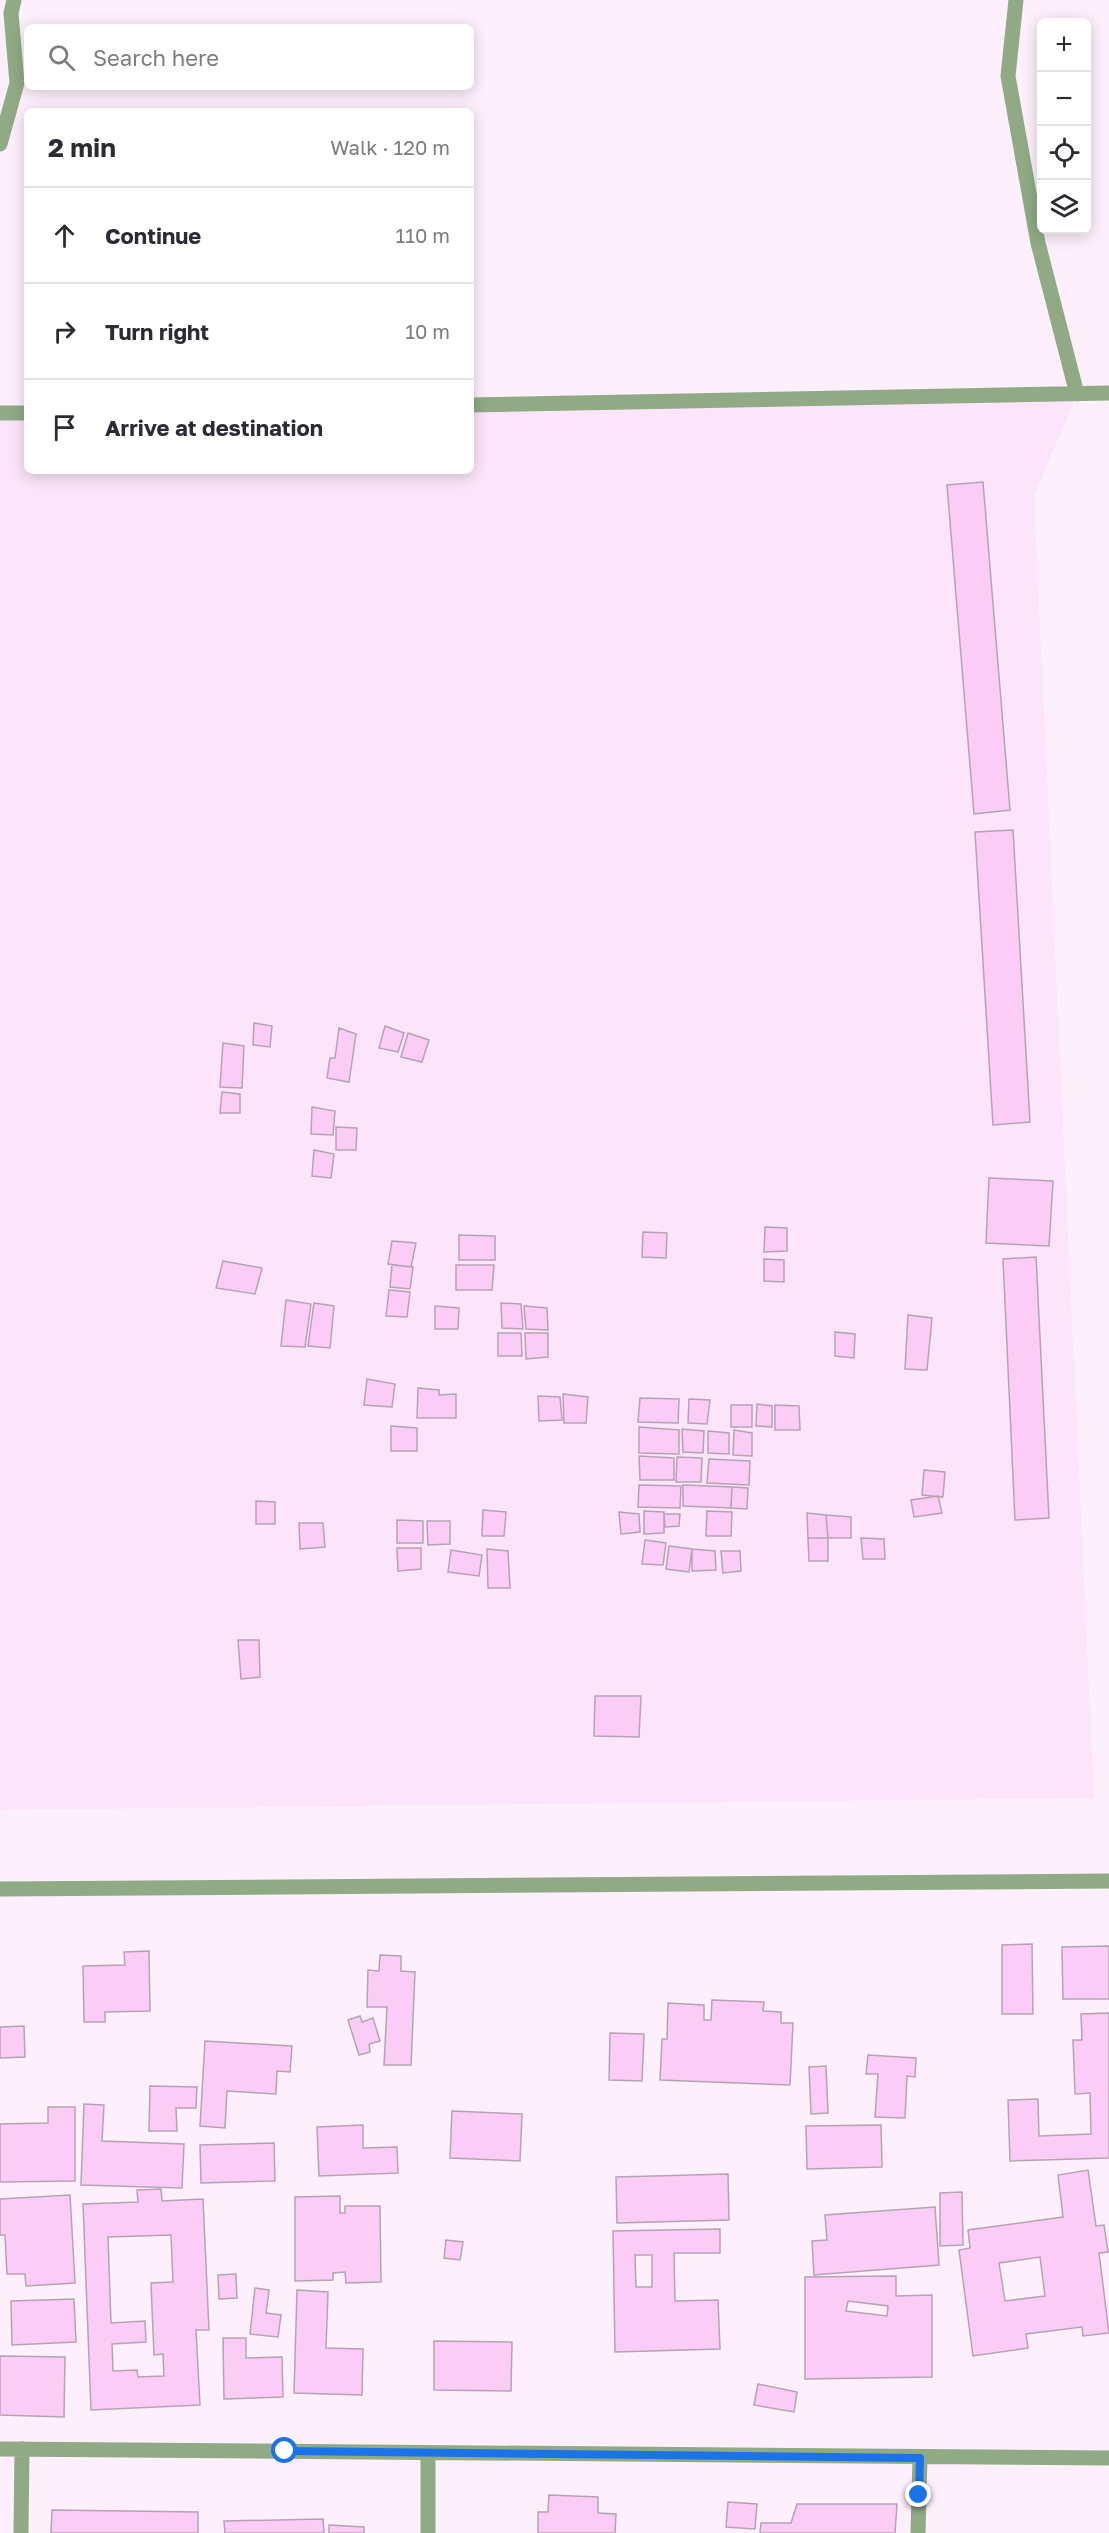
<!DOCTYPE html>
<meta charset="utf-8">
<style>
:root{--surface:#fff;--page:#f2f2f3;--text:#2b2b33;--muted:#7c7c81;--line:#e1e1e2}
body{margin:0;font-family:"Golos Text",sans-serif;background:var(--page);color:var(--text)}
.controls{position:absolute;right:18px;top:18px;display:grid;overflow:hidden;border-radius:9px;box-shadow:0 3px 15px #0003}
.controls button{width:54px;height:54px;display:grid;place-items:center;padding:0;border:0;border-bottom:2px solid var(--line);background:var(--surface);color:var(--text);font:30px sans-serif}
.stop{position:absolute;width:18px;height:18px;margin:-14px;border:4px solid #1a73e8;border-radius:50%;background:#fff}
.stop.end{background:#1a73e8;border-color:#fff;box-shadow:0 2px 6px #0008}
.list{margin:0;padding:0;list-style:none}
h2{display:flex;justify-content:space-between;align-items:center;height:78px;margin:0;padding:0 24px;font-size:26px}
h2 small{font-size:20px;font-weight:400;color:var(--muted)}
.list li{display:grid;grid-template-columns:39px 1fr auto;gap:18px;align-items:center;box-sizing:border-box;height:96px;padding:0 24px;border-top:2px solid var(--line)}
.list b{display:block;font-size:22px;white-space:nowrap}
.list em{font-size:20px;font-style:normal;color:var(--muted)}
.icon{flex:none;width:33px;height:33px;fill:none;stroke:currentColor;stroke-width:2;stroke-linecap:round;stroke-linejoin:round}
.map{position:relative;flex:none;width:1109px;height:2533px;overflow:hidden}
.search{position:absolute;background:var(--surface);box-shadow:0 3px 15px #0003;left:24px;top:24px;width:450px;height:66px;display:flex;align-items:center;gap:15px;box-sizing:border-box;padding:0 21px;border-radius:9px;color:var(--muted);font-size:22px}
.panel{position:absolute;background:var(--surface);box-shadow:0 3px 15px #0003;left:24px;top:108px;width:450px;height:366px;border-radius:9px}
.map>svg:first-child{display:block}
.built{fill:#fce5fa}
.building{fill:#fbcdf6;stroke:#b7a2b5;stroke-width:1.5;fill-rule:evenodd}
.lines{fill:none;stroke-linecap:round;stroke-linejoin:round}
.street{stroke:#8faa85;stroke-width:15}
.route{stroke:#1a73e8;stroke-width:8}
</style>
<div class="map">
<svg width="1109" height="2533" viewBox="0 0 1109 2533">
<rect width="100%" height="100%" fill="#fdeffb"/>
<path class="built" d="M1077,394L1034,496L1094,1798L0,1810V413H27V471H471V405Z"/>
<path class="building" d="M983,482L1010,810L974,814L947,485Z
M1013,830L1030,1122L993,1125L975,832Z
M254,1023L272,1026L270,1047L253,1045Z
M385,1026L404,1033L398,1052L379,1048Z
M339,1028L356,1034L349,1082L327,1078L330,1058H335Z
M408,1033L429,1040L422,1062L401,1057Z
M223,1043L244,1046L242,1088L220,1087Z
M222,1092L240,1094V1113H220Z
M312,1107L335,1111L333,1135L311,1134Z
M336,1127L357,1128L356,1150H336Z
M314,1150L334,1154L331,1178L312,1176Z
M989,1178L1053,1181L1049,1246L986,1243Z
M765,1227L787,1228V1251L764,1252Z
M643,1232L667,1233L666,1258L642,1257Z
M459,1235L495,1236V1260H459Z
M392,1241L416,1243L411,1267L388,1264Z
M1036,1257L1049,1518L1015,1520L1003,1259Z
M764,1259L784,1260V1282L764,1281Z
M223,1261L262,1268L255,1294L216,1288Z
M392,1265L413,1267L410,1289L390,1287Z
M456,1265H494L492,1290H456Z
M389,1290L410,1292L407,1317L386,1316Z
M286,1300L311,1304L305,1347L281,1346Z
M314,1303L334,1306L330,1348L308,1346Z
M501,1303L521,1304L523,1329L502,1328Z
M435,1306L459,1308L458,1329H435Z
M524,1306L547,1308L548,1330L526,1329Z
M908,1315L932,1318L927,1370L905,1369Z
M835,1332L855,1334L854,1358L835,1356Z
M498,1333H521L522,1356H498Z
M525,1333H548V1357L526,1359Z
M367,1379L395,1384L392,1407L364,1405Z
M418,1388L439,1390V1395L456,1394V1418H417Z
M563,1394L588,1397L586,1423H564Z
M538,1396L560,1397L562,1420L539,1421Z
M640,1398L679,1399L678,1423L638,1422Z
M689,1399L710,1400L707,1424L688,1423Z
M757,1404L772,1406V1427L756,1426Z
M731,1405H752V1427H731Z
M775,1405L799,1406L800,1430H775Z
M391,1426L417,1428V1451H391Z
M639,1427L679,1430V1454L639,1453Z
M682,1429L704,1431L703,1453L683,1452Z
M734,1430L752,1433V1456L733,1455Z
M708,1431L729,1433V1454L708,1453Z
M639,1456L674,1458V1480H640Z
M677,1457L702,1458L701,1482H676Z
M709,1459L750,1461L749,1485L707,1483Z
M924,1470L945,1472L943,1497L922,1495Z
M639,1485L681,1486L680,1508L638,1507Z
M683,1485L732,1487L731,1508L683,1506Z
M732,1487L748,1488L747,1509L731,1508Z
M938,1496L942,1513L914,1517L911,1500Z
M256,1501L275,1502V1524H256Z
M483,1510L506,1512L504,1536H482Z
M644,1511L664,1512V1533L644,1534Z
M707,1511L732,1512L731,1536H706Z
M619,1512L639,1514L640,1532L621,1534Z
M807,1513L826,1515L828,1538H808Z
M664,1514H680L679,1526L665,1527Z
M826,1515L851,1517V1538H828Z
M397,1520L423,1521V1543H397Z
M427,1521H450V1544L428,1545Z
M299,1523H323L325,1547L300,1549Z
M808,1538H828V1561H809Z
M861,1538L884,1539L885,1559H863Z
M645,1540L666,1543L663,1565L642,1564Z
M669,1546L692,1549L689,1572L666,1569Z
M397,1548H421V1569L398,1571Z
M487,1549L508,1551L510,1588H488Z
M692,1549L715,1551L716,1570L692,1571Z
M451,1550L482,1555L479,1576L448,1572Z
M721,1551H740L741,1571L723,1573Z
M238,1640H259L260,1677L241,1679Z
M595,1696H641L639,1737L594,1736Z
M1032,1944L1033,2014H1002V1945Z
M1109,1946V1999H1063L1062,1947Z
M149,1951L150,2011L105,2012V2022H84L83,1966L125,1965L124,1952Z
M380,1955L401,1956V1971L415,1972L411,2065H384L387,2007H367L368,1970L379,1971Z
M712,2000L764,2002L763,2011L781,2012V2023H793L790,2085L660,2080L662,2039H667L668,2003L704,2005V2020H711Z
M1109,2013V2158L1010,2161L1008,2100L1038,2099L1039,2136L1091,2134L1090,2093L1075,2094L1073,2040H1082L1081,2014Z
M360,2016L362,2022L373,2018L380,2041L369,2044L370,2052L359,2055L348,2020Z
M24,2026L25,2057L0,2058V2027Z
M610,2033L644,2034L642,2081L609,2080Z
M205,2041L292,2046L290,2072L277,2071L276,2094L227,2091L225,2128L200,2126Z
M868,2055L916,2058L915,2077L907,2076L905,2118L875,2117L878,2074H866Z
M826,2066L828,2113L811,2114L809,2067Z
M150,2086L197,2087L196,2108H176L177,2131H149Z
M84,2104L104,2105L102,2141L184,2144L182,2188L81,2185Z
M48,2107H75V2181L0,2182V2124L48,2123Z
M452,2111L522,2114L520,2161L450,2158Z
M363,2125V2148L397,2147L398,2173L319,2176L317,2127Z
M881,2125L882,2167L807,2169L806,2126Z
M274,2143L275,2181L201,2183L200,2145Z
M1088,2170L1096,2226L1104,2225L1108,2252L1099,2253L1109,2333L1083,2336L1082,2327L1026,2334L1028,2348L973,2356L959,2250L970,2248L968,2230L1063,2217L1058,2175ZM1040,2257L1045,2296L1005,2301L999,2263Z
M728,2174L729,2220L617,2223L616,2177Z
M161,2189L162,2201L203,2199L209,2330H196L200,2405L91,2410L83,2204L138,2202L137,2190ZM171,2235L173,2282L151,2283L154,2355L163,2354L164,2376L138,2377L137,2370L113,2371L112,2344L146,2342L145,2321L111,2323L108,2237Z
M962,2192L963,2245L940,2246V2193Z
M70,2195L75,2283L26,2286L25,2274H7L5,2235H0V2199Z
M340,2196V2213H345V2206H380L381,2282L346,2283L345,2272L333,2273V2280L295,2281V2197Z
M935,2207L939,2265L814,2275L812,2241L827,2240L825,2215Z
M720,2229V2253H674L675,2301L718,2300L720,2349L615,2352L613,2231ZM635,2255H652V2287H636Z
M446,2240L463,2242L460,2260L444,2258Z
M236,2274L237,2298L219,2299L218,2275Z
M896,2276V2296L932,2295V2377L805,2379V2277ZM848,2301L888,2306L887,2316L846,2311Z
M255,2288L269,2290L266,2313L281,2315L278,2337L250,2334Z
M297,2290L328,2292L326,2348L363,2349L362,2395L294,2393Z
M74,2299L76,2342L12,2345L11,2301Z
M223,2338H246V2358L282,2357L283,2397L224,2399Z
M434,2341L512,2342L511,2391L434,2390Z
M0,2356L65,2357L64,2417L0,2415Z
M758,2384L797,2392L794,2412L754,2405Z
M549,2495L598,2497V2513L616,2514L615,2533H538V2512H548Z
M728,2502L757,2504L755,2529L726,2527Z
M797,2504H897L895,2533H760L761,2523H791Z
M52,2510L198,2512V2533H51Z
M323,2519L324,2533H225L224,2521Z
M329,2525L364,2527V2533H329Z"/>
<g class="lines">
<path class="street" d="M1016,0L1008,76L1038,243L1077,394
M0,144L17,83L11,13L14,0
M471,405L1109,393
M0,413H27
M0,1889L1109,1881
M0,2449L1109,2458
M21,2533L22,2449
M428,2533V2453
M918,2533L920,2458"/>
</g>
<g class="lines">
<path class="route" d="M285,2451L920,2458L919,2495"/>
</g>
</svg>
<div class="controls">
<button>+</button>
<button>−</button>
<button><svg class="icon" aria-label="locate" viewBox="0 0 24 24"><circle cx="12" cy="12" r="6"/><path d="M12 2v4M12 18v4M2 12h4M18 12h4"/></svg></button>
<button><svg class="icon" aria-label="layers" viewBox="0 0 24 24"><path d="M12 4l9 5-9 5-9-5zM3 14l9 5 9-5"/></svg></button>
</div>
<div class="stop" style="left:285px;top:2451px"></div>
<div class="stop end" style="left:919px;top:2495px"></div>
<div class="search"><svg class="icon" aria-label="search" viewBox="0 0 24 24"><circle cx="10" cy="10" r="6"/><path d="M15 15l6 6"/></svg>Search here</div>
<section class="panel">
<h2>2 min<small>Walk · 120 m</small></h2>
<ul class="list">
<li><svg class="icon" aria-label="ahead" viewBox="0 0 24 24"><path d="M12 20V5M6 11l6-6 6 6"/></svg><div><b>Continue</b></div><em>110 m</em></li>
<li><svg class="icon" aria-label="right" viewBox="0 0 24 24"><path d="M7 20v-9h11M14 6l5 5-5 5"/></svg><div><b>Turn right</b></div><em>10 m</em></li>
<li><svg class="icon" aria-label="arrive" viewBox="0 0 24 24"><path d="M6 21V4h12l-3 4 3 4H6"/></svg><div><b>Arrive at destination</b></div></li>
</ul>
</section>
</div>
